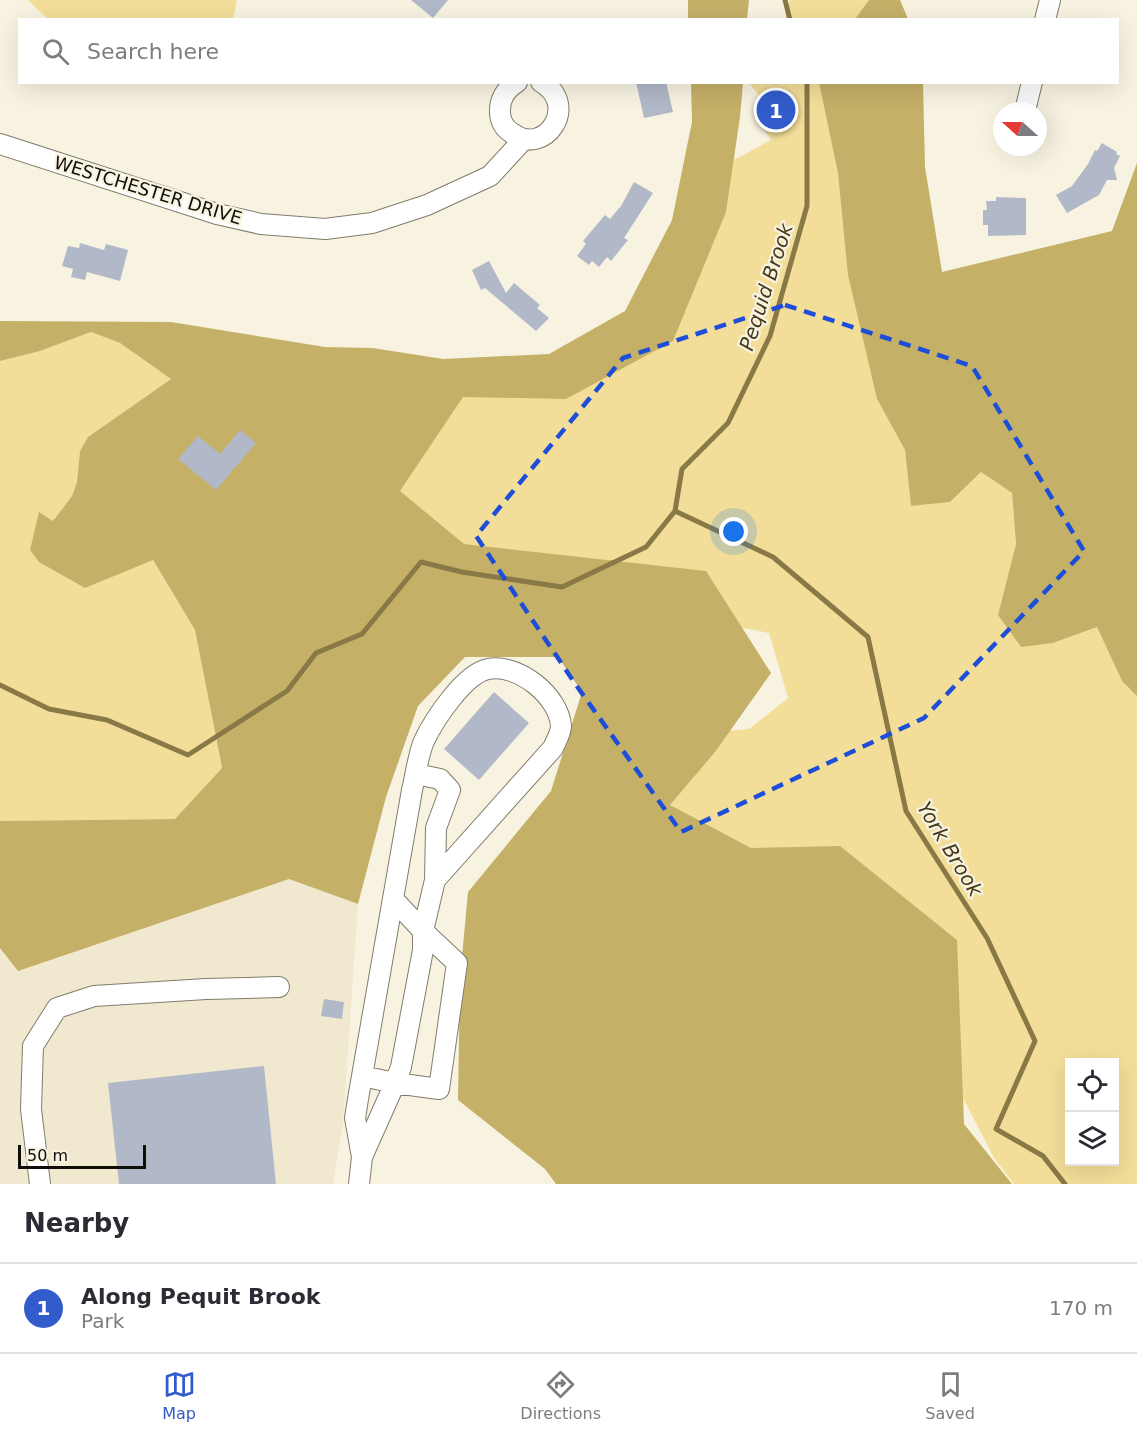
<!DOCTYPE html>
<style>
:root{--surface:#fff;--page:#f2f2f3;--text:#2b2b33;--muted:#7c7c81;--line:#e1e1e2;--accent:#325bcb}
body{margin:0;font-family:"DejaVu Sans",sans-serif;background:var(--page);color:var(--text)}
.controls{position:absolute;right:18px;bottom:18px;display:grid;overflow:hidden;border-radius:0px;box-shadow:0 6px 24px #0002}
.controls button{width:54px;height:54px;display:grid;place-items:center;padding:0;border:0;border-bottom:2px solid var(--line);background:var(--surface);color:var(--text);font:30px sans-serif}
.compass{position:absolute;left:993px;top:102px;width:54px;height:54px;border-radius:50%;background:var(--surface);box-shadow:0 6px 24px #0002;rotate:291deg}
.scale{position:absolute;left:18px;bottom:15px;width:128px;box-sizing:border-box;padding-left:6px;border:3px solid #100e08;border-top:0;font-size:16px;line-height:21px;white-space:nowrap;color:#100e08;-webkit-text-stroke:4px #f8f3e1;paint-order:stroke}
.you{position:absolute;left:734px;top:532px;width:21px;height:21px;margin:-15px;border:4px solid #fff;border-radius:50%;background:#1a73e8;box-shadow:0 0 0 9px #1a73e833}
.badge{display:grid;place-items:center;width:39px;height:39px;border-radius:50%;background:var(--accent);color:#fff;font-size:20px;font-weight:700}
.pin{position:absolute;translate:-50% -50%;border:3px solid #fff;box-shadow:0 2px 6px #0006}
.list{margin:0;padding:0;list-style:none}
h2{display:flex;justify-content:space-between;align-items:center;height:78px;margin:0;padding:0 24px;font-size:26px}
h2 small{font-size:20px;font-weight:400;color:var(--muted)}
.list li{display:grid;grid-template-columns:39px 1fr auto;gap:18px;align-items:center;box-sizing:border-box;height:90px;padding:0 24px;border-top:2px solid var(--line)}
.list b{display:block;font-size:22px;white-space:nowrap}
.list p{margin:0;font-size:20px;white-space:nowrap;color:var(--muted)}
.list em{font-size:20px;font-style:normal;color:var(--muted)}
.icon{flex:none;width:33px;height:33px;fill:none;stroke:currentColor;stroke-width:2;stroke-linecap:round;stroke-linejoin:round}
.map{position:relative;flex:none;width:1137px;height:1184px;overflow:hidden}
.search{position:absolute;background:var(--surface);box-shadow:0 6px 24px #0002;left:18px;right:18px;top:18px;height:66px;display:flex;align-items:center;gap:15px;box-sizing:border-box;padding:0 21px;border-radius:0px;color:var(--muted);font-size:22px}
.sheet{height:168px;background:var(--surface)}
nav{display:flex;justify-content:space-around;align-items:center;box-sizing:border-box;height:84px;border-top:2px solid var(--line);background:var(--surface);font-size:16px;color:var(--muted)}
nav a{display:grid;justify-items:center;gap:3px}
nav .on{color:var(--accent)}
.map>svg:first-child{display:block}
.built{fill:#f0e9d0}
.green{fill:#f3de99;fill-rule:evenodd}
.forest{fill:#c5b068}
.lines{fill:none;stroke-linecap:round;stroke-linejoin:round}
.stream{stroke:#887946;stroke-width:5}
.building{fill:#b1b8c8}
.minor-casing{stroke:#807c6c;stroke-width:22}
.minor{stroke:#fff;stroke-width:20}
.marked{fill:none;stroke:#1d4ed8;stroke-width:4.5;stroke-dasharray:12 8;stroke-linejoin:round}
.labels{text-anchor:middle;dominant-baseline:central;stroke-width:4.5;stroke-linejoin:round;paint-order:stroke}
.street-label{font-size:18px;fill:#100e08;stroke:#f8f3e1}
.water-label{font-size:20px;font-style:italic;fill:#443a1a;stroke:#f8f3e1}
</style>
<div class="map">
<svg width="1137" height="1184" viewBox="0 0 1137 1184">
<rect width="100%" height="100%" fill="#f8f3e1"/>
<path class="built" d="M289,879L358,904L343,1124L333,1184H0V948L19,970Z"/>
<path class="green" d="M28,0H237L233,19L49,20Z
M790,0H869L855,19L785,20Z
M749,83H819L838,173L877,399L905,450L911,506L950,502L981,472L1012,493L1016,544L998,615L1053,643L1097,627L1122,681L1137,696V1184H1014L994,1158L946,1065L673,898L665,736L749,729L788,698L769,633L676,615L336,540L354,358L372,348L443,359L625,362L730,162L771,140L763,127L758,94ZM1070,1062H1114V1162H1070Z
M91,332L120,343L171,379L88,437L80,451L77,482L72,496L53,521L40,513L85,588L152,559L195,630L222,769L175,819L0,821V361L40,351Z"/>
<path class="forest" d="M688,0H749L747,19H688Z
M869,0H900L908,19H855Z
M691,83H743L740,117L726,212L673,341L566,399L463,397L400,491L464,544L706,571L771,673L715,752L670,805L751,848L840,846L957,940L964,1124L1012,1184H556L545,1169L458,1100L460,978L468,892L551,791L582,692L558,657H465L418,706L386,797L358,904L289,879L18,971L0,948V821L175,819L222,768L195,630L153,560L85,588L39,562L30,550L39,512L53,521L72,496L77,482L80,451L88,437L171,379L120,343L91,332L40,351L0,361V321L171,322L325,347L372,348L443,359L549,354L625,311L672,220L692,122Z
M819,83H923L925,167L942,272L1112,231L1137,163V696L1122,681L1097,627L1053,643L1021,647L998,615L1016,544L1012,493L981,472L950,502L911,506L905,450L877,399L848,275L838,173Z"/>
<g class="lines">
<path class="stream" d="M785,0L790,20
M675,511L773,557L868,637L906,811L987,938L1035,1041L996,1129L1043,1156L1065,1184
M0,685L49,709L107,720L188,755L287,691L316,653L362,634L421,562L462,572L562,587L646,547L675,511L682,469L728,423L770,336L807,206V82"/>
</g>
<path class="building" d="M411,0H448L433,18Z
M636,82H666L673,112L644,118Z
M1102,143L1117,152L1116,154L1120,156L1114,168L1117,180H1107L1099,195L1067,213L1056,195L1072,186L1088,164L1095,150L1097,151Z
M634,182L653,193L624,238L628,240L611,261L607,257L599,267L592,261L589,265L577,256L586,244L583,241L605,215L610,219L621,206Z
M996,197L1026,198V235L988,236V225H983V210H987L986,201H996Z
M80,243L104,250L106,244L128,250L120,281L87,272L85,280L71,277L73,269L62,266L68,246L79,248Z
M489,261L506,293L514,283L540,305L537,308L549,318L536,331L485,288L481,290L472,270Z
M240,430L256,443L216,490L178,459L198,436L220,454Z
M494,692L529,723L479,780L444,749Z
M324,999L344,1002L342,1019L321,1016Z
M264,1066L276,1184H119L108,1083Z"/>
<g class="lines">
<g class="minor-casing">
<path id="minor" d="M1045,20L1050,0
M517,82C505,90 499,99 500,114C501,122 505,129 512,133C544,158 581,105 541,82
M1025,111L1032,82
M0,144L217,214L261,224L325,229L372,223L427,205L490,176L524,139
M416,774L440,779L450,790L436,828L435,880
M423,931L457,963L439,1089L395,1083L401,1067L423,950Z
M362,1076L395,1083L362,1157
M40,1184L31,1109L33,1046L57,1008L94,996L206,989L279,987
M359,1184L362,1157L355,1118L358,1099L412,790C416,774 418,755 424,741C434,720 464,674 488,669C518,663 559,696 561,726C561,733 556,741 553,748L435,880L423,931L394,900"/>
</g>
<use href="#minor" class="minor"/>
</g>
<path class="marked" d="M785,305L972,366L1084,551L924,718L681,832L576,685L476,536L623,358Z"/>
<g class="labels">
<g class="street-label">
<text transform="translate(148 190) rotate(17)">WESTCHESTER DRIVE</text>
</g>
<g class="water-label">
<text transform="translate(766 287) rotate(-72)">Pequid Brook</text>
<text transform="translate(950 849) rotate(59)">York Brook</text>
</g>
</g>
</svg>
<div class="controls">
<button><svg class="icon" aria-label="locate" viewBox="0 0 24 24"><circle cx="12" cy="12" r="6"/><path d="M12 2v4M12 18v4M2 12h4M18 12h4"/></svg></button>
<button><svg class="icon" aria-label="layers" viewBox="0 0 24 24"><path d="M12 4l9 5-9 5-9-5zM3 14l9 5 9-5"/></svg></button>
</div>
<svg class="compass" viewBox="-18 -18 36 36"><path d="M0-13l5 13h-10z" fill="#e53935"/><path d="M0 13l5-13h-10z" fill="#7c7c81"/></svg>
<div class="scale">50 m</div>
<div class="you"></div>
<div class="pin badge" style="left:776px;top:110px">1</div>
<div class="search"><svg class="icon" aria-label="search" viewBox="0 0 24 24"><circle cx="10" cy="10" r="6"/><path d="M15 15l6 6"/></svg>Search here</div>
</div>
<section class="sheet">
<h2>Nearby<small></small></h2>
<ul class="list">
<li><span class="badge">1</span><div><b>Along Pequit Brook</b><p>Park</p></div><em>170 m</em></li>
</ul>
</section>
<nav>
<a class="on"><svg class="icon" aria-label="map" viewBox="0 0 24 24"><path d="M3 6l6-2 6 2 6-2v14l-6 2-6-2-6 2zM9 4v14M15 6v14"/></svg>Map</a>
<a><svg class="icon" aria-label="directions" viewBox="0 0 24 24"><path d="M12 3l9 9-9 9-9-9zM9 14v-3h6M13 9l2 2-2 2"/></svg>Directions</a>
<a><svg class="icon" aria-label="saved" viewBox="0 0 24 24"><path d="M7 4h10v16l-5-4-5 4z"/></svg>Saved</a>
</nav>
